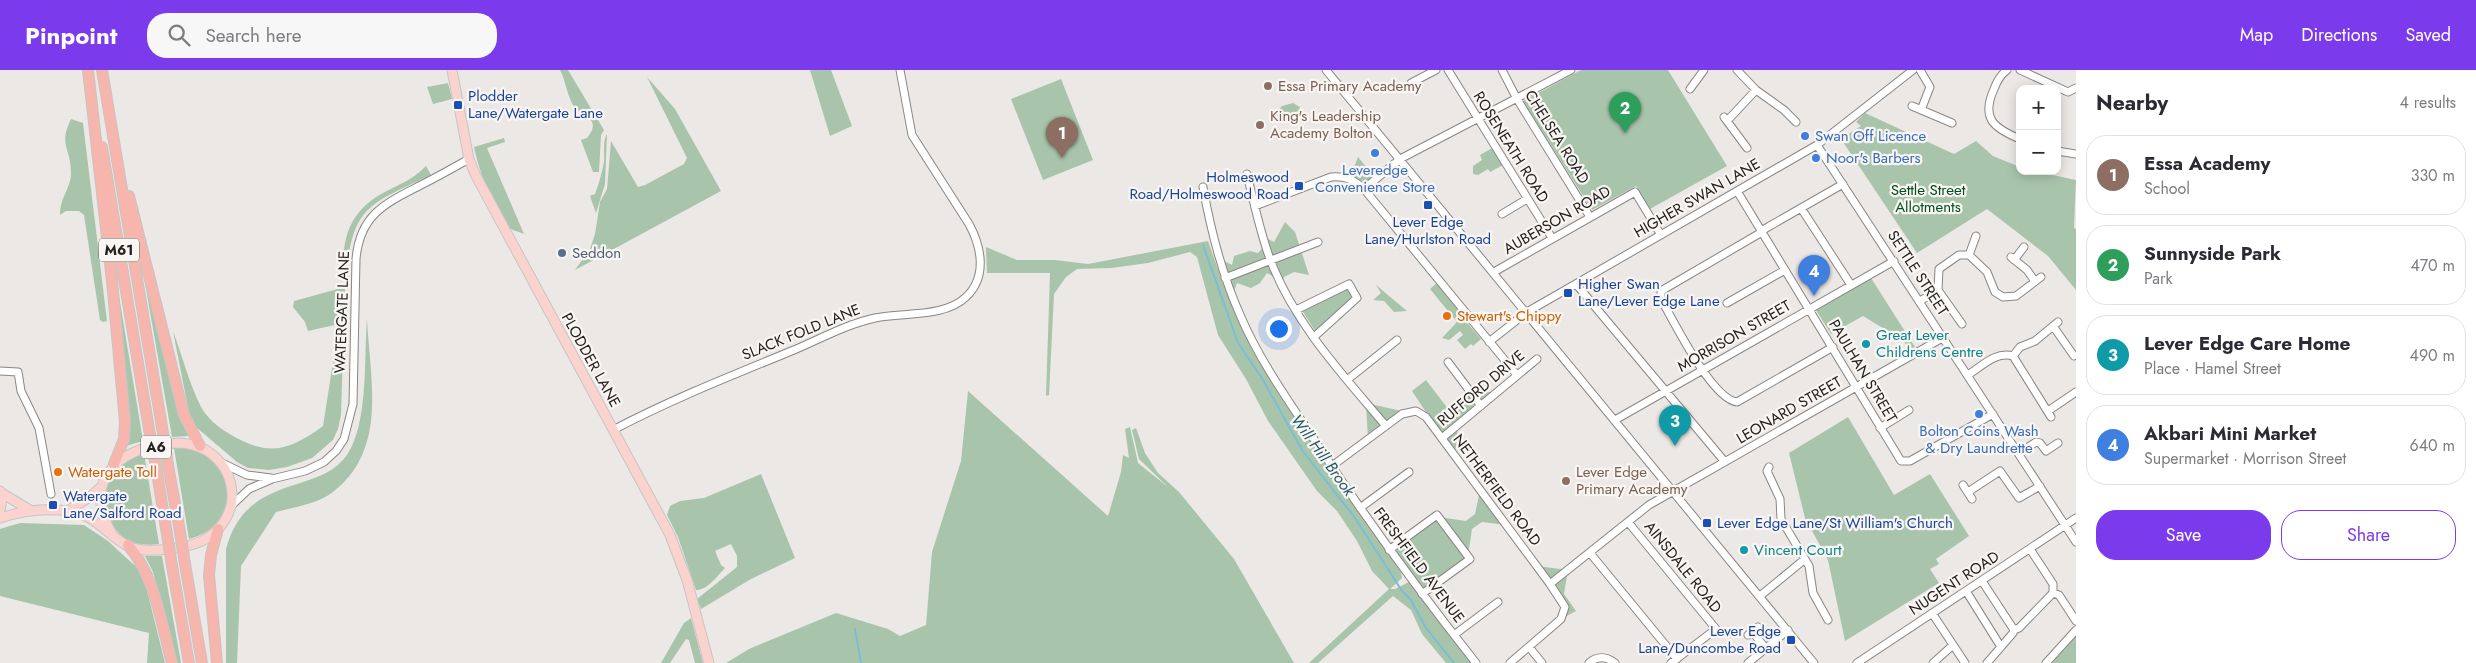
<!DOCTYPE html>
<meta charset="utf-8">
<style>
:root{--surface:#fff;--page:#f7f7f7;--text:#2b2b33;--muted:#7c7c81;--line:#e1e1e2;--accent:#7c3aed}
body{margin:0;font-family:Jost,sans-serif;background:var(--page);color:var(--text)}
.controls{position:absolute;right:15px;top:15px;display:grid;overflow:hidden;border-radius:10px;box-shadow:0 2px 12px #0003}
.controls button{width:45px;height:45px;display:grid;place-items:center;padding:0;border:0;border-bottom:1px solid var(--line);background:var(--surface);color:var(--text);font:25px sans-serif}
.you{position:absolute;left:1278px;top:258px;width:18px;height:18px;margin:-12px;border:4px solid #fff;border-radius:50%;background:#1a73e8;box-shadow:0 0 0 8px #1a73e833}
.badge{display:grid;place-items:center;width:32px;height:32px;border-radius:50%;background:var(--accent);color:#fff;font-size:16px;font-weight:700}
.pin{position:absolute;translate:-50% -41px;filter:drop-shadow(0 1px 2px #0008)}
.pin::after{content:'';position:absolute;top:26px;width:18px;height:15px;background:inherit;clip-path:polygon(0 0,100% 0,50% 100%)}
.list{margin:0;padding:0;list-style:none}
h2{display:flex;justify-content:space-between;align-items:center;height:65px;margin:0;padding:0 20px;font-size:21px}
h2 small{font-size:16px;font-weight:400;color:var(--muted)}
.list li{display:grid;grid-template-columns:32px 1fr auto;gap:15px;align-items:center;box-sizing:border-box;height:80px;margin:0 10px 10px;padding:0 10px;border:1px solid var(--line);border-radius:20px}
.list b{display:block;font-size:19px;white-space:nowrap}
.list p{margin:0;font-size:16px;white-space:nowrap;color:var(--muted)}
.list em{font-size:16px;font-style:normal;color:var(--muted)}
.actions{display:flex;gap:10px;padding:15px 20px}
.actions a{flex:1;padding:11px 0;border:1px solid var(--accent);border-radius:20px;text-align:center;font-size:18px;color:var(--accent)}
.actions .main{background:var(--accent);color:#fff}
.icon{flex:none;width:28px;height:28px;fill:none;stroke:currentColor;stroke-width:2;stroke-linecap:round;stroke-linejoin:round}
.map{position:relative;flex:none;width:2076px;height:593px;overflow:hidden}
header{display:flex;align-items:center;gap:30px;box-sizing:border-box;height:70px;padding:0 25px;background:var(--accent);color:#fff}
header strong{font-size:24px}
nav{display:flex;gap:28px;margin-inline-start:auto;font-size:18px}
.search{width:350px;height:45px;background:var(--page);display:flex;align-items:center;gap:12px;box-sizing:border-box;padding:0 18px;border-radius:20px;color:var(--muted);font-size:19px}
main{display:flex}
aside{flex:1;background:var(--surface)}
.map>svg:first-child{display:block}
.green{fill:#a8c5ac}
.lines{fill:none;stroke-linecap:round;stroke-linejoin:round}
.stream{stroke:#7abed4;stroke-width:2}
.minor-casing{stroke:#898683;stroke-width:9}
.major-casing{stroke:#c6c5c5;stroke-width:11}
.highway-casing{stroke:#c6c5c5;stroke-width:12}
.minor{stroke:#fff;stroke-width:7}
.major{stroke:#fad3ce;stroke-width:9}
.highway{stroke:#f6b6ad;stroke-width:10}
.highway-bridge-casing{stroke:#c6c5c5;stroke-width:12;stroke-linecap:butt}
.highway-bridge{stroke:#f6b6ad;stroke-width:10}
.education-dot{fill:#8d6e63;stroke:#f9f5f2;stroke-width:2}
.transit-dot{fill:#1a4fb4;stroke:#f9f5f2;stroke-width:2}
.shop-dot{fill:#3f7fe0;stroke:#f9f5f2;stroke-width:2}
.service-dot{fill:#5c6f8a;stroke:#f9f5f2;stroke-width:2}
.food-dot{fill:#e8710a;stroke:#f9f5f2;stroke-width:2}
.culture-dot{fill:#0f9aa8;stroke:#f9f5f2;stroke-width:2}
.labels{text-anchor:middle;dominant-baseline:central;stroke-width:4.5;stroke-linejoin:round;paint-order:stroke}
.shield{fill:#f9f5f2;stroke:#63615f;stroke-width:1}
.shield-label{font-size:14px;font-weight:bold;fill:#232120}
.education-label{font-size:15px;fill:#785e54;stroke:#f9f5f2;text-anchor:start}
.transit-label{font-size:15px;fill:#164399;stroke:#f9f5f2;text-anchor:start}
.shop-label{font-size:15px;fill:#366cbe;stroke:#f9f5f2;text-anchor:start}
.street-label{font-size:15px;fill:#232120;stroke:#f9f5f2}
.park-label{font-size:15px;fill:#004f1e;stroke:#f9f5f2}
.service-label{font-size:15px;fill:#4e5e75;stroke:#f9f5f2;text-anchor:start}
.food-label{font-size:15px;fill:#c56008;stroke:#f9f5f2;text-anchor:start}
.culture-label{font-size:15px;fill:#0d838f;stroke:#f9f5f2;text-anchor:start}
.water-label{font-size:16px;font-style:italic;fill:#1f5868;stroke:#f9f5f2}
</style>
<header>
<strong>Pinpoint</strong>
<div class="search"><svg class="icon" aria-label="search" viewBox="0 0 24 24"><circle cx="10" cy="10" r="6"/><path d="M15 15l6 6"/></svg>Search here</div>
<nav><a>Map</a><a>Directions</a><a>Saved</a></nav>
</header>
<main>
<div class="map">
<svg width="2076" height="593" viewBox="0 0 2076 593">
<rect width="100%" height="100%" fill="#ece8e5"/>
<path class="green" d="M560,0H568L604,60L601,65L599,102H593L581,70L587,68C603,48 582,47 575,38C567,27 566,11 560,0Z
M810,0H831L852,56L830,66Z
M1581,0H1668L1727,96L1650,139L1636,116L1592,140L1523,31Z
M647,7L675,39L721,121L575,200L590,179L595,164L600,132L607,119L611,71L638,117L645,115L684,94L687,88Z
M1061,9L1093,90L1043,110L1011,29Z
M448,13L452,29L433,34L427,17Z
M1293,33L1300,37L1297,46L1284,51L1277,49L1276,43L1282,36Z
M1865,43L1954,84L1976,71L1993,86L2020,97V101H2034L2076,110L2074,158L2076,159V220L2048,186L1987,139L1917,183L1841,69L1861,56L1856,52Z
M71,49L83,53L107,251L103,252L100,250L84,145L79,141H66L60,145C60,127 71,118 71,103C71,77 58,76 71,49Z
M607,64L605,114L596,143L590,126L595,124C599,113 602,103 604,92C605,83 602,72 607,64Z
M504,68L505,72L487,78L524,164C519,162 510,160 507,156C493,141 478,97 474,77Z
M1494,77L1505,94L1490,102L1488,99L1478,105L1473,104V96L1482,90L1480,85Z
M1358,87L1376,109L1364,119L1350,108Z
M426,96L431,105C365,136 353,136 345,213C340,175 346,143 383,123C398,115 414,109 426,96Z
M1285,152L1295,162L1309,205L1294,202L1284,207L1282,214L1280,211L1267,203L1260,213L1251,218L1237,213L1232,227L1218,188L1232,195L1234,186L1250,181L1258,183L1266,174L1262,166L1274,172Z
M1208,171L1225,219L1246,264L1291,340L1401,502L1402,508L1390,519H1395L1409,512L1473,593H1446L1422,564L1411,540L1393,526L1318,593H1309L1389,519L1372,501L1357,471L1337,441L1317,421L1268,351L1246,309L1218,265L1197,187L1190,182L1148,193L1111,198L1077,199L1066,207L1054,224L1049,325L1046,326L1050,203H987L986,177L1017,190H1055L1088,194Z
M114,196L143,371L126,376Z
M142,196L179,336L189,366L172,367Z
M1871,208L1915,277L1909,281L1904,271L1863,246L1831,264L1816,240Z
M1439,211L1467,244L1463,248L1481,269L1473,276L1471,274L1465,279L1457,270L1463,265L1460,261L1449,270L1442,268L1457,252L1430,219Z
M1376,215L1407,241L1394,242L1384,231L1373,230L1381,223Z
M345,217L341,345L338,359L333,370L312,388L287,397L269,400L248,398L237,392L196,357L189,343L173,261C182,285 189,313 201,337C206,347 219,358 228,363C267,387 287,382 323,356L339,254L308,261L305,252L293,237L294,231Z
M1347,217L1354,226L1315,261L1302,240Z
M367,249C370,310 388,379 333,422C318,434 294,437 276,442L241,496L237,593H226V479C248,398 326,429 351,378C368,344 364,287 367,249Z
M1426,310L1449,340L1471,324L1468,319L1496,323L1458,355L1455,386L1412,321Z
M968,321L1108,446L1121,402L1123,385L1129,388L1125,359L1130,357L1138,393L1168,417L1139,389L1132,360L1136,358L1145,383L1158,403L1179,422L1234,489L1294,593H726L749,579L836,543L888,559L900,566L926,555L932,482L961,391Z
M1366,333L1406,342L1368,369Z
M1848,347L1894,425L1930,404L1969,466L1936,489L1939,494L1930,499L1939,513L1845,571L1828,490L1805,448L1789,383Z
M174,378C235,375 249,454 189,469Z
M144,383L159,474C151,475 143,475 136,473C126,471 117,463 112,454C94,424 112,392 144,383Z
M761,404L795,488L751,509L701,539L697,529L737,497V486L731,474L715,481L721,495L725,498C718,505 707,521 696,520L678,467L667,445L670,436L680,431L704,428Z
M1480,420L1506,455L1482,452L1472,459L1468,486L1439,447L1466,451L1475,444Z
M1433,451H1438L1465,488L1422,519L1395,479Z
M20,453L84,455L108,471L134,495L138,493L142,500L165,593H147L149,563L0,526V459Z
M145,486H162L181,593H176L153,502Z
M1537,496L1568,500L1564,524L1576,541L1561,549L1564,541V527L1562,531Z
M691,548L703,593H695L689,570L686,569L670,593H661L684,553Z
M2076,566V593H2052Z"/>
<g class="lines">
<path class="stream" d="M1203,175L1238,273L1263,310L1302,380L1355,448L1402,521L1411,530L1426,558L1454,593
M855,559L861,593"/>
<g class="minor-casing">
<path id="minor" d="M1326,0L1814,593
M1448,0L1552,168
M1502,0L1517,29L1590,147
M1737,0L1756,20L1784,40L1796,52
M1920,0L1930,17L1921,40
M2007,0C2000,5 1997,11 1994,19C1981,48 1993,58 2020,69
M2020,0L2068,22L2076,18
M1411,13L1436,0
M1690,19L1704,0
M1912,36L1952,53
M1724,47L1747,78
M1727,51L1756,20
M1817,75L2076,472
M2057,81L2076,84
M1247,104C1254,133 1260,162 1270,189C1294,253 1343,305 1386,356
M1203,117C1211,162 1222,205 1241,247C1262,296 1296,341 1325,386C1372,457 1423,526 1476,593
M1364,119L1400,89L1571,0
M1737,121L1901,391H1910L1993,344
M1255,136L1331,107C1346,106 1353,109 1364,119L1517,305
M1801,138L1851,215
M1502,144L1527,129
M1761,161L1843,114
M1762,162L1661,221V229C1674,252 1712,329 1737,332L1833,277
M1969,185L1976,166
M2011,187L2027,200L2034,210
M2014,190L2024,177
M1494,202L1635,122L1661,165
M1225,208L1318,172
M1576,214L1725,392
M1938,220L1962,254
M1920,231L1938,220L1939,199L1959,185H1969L1987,202L1995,222L2003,227L2016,226L2041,207
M1727,233L1785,200
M1296,240L1349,214L1357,228L1314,267
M2053,256L2074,286
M1489,272L1527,242L1817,75L1913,0
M2013,286L2020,277L2035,271L2058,252
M1448,292L1481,336
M0,301L18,302L21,321L39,358L51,424
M1968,305C1982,296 1996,281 2013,286L2051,347
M1347,310L1397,270
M2048,341L2076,322
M1615,350L1894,191
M1880,358L1909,340
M613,360C672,329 733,305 794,280C820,269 847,254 875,248C903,242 944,248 966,227C987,207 982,178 969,154L912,65L900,0
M1442,368L1537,289
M2019,383L2036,372L2040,373L2046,381L2058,373
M222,393L247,405L271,408
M1332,396L1402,344L1416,341L1426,347L1550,514L1565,537L1561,549L1510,593
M1769,397L1767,401L1780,429L1781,449L1809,496L1813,523L1828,550
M1963,415L1972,429
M1968,422L2000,401L2019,428L2040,416
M231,436L249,419L272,409L305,401L324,392L336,381L344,369L353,334L356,189C360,144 386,133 421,115C437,107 453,98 469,89
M1360,438L1409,402
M1628,452L1716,559L1671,593
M2030,479L2053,514V523
M1389,480L1437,445L1470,489L1422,524
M1590,483L1677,589
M1982,511L2014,560
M1550,514L1649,435L1944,267
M1966,521L2001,577
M2053,523L2059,525L2076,551
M1760,526L1805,489
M1932,543L1965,593
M1752,561L1766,579
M1454,565L1498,532
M1748,565L1758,557
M1529,577L1542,593
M1589,593C1597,586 1606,586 1615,593
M1748,593L1788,560
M1857,593L2076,448
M1933,593L1953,575
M1987,593L2013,563L2014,560L2019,558L2053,523
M2046,593L2076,560"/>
</g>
<g class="major-casing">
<path id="major" d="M452,0L469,89L476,106L670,465L687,510L709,593
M0,421L2,429L0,440
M0,422L30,440
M67,441L90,427L101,417
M0,448C22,441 44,438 67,441C96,444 105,464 128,476C146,485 193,478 209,467C221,459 231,444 232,429C233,398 211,374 179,373C126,373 79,407 111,462"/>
</g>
<g class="highway-casing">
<path id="highway" d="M88,0L112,211L125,352L124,369L114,394
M102,0L162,357
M102,77L149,359
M129,126L184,345L200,376
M168,395L179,456
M156,397L166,458
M128,475C156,508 161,553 172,593
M185,494L202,593
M172,496L189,593
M217,593L209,505L211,485L218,459"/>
</g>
<use href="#minor" class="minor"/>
<use href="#major" class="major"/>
<use href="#highway" class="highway"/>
<g class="highway-bridge-casing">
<path id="highway-bridge" d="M162,357L168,395
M149,359L156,397
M179,456L185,494
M166,458L172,496"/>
</g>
<use href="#highway-bridge" class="highway-bridge"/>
</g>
<g class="education-dot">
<circle cx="1268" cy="16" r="5"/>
<circle cx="1260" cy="55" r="5"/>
<circle cx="1566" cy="411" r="5"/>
</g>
<g class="transit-dot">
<rect x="453" y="30" width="10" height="10" rx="2.5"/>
<rect x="1294" y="111" width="10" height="10" rx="2.5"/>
<rect x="1423" y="130" width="10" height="10" rx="2.5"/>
<rect x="1563" y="218" width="10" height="10" rx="2.5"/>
<rect x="48" y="430" width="10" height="10" rx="2.5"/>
<rect x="1702" y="448" width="10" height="10" rx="2.5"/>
<rect x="1786" y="565" width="10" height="10" rx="2.5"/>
</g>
<g class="shop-dot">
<circle cx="1805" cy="66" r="5"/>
<circle cx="1375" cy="83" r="5"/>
<circle cx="1816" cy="88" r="5"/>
<circle cx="1979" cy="344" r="5"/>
</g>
<circle class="service-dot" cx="562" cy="183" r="5"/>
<g class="food-dot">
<circle cx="1447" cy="246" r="5"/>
<circle cx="58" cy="402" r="5"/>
</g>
<g class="culture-dot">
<circle cx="1866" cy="274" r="5"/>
<circle cx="1744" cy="480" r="5"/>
</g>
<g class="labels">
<g class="shield">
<rect x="99" y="168.5" width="40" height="23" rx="4"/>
<rect x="141" y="365.5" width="30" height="23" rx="4"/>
</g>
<g class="shield-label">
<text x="119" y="180">M61</text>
<text x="156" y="377">A6</text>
</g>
<g class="education-label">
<text x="1278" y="16">Essa Primary Academy</text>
<text x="1270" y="46">King's Leadership<tspan x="1270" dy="17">Academy Bolton</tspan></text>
<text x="1576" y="402">Lever Edge<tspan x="1576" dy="17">Primary Academy</tspan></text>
</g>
<g class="transit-label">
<text x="468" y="26">Plodder<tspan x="468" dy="17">Lane/Watergate Lane</tspan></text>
<text x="1289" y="107" text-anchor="end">Holmeswood<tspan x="1289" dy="17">Road/Holmeswood Road</tspan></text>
<text x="1428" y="152" text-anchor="middle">Lever Edge<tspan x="1428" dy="17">Lane/Hurlston Road</tspan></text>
<text x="1578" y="214">Higher Swan<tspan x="1578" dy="17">Lane/Lever Edge Lane</tspan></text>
<text x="63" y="426">Watergate<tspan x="63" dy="17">Lane/Salford Road</tspan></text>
<text x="1717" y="453">Lever Edge Lane/St William's Church</text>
<text x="1781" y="561" text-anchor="end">Lever Edge<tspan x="1781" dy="17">Lane/Duncombe Road</tspan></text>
</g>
<g class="shop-label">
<text x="1815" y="66">Swan Off Licence</text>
<text x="1826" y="88">Noor's Barbers</text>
<text x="1375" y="100" text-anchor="middle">Leveredge<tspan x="1375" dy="17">Convenience Store</tspan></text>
<text x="1979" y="361" text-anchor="middle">Bolton Coins Wash<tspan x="1979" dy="17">&amp; Dry Laundrette</tspan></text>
</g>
<g class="street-label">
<text transform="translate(1557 67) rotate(58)">CHELSEA ROAD</text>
<text transform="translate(1511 77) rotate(58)">ROSENEATH ROAD</text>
<text transform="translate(1697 128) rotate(-30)">HIGHER SWAN LANE</text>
<text transform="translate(1557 150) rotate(-30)">AUBERSON ROAD</text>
<text transform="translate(1918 203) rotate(57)">SETTLE STREET</text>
<text transform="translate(342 242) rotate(-88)">WATERGATE LANE</text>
<text transform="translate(801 262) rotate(-22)">SLACK FOLD LANE</text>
<text transform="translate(1734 266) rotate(-30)">MORRISON STREET</text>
<text transform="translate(591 290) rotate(61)">PLODDER LANE</text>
<text transform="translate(1863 301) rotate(59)">PAULHAN STREET</text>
<text transform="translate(1481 318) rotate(-40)">RUFFORD DRIVE</text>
<text transform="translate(1789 340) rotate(-30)">LEONARD STREET</text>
<text transform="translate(1497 420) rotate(53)">NETHERFIELD ROAD</text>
<text transform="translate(1419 495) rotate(53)">FRESHFIELD AVENUE</text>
<text transform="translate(1683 497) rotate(51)">AINSDALE ROAD</text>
<text transform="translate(1954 513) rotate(-33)">NUGENT ROAD</text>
</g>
<g class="park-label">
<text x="1928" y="120">Settle Street<tspan x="1928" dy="17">Allotments</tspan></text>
</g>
<g class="service-label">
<text x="572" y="183">Seddon</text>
</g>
<g class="food-label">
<text x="1457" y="246">Stewart's Chippy</text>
<text x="68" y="402">Watergate Toll</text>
</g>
<g class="culture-label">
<text x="1876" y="265">Great Lever<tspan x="1876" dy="17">Childrens Centre</tspan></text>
<text x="1754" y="480">Vincent Court</text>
</g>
<g class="water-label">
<text transform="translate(1323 385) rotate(54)">Will Hill Brook</text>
</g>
</g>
</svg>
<div class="controls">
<button>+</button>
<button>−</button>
</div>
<div class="you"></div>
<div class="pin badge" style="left:1062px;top:88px;background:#8d6e63">1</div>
<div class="pin badge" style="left:1625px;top:63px;background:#2e9e5b">2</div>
<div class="pin badge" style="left:1675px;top:376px;background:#0f9aa8">3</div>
<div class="pin badge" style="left:1814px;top:226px;background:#3f7fe0">4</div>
</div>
<aside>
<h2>Nearby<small>4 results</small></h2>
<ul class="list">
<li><span class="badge" style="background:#8d6e63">1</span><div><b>Essa Academy</b><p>School</p></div><em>330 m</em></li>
<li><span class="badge" style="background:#2e9e5b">2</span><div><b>Sunnyside Park</b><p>Park</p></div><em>470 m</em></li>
<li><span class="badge" style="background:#0f9aa8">3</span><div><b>Lever Edge Care Home</b><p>Place · Hamel Street</p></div><em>490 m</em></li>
<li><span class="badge" style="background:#3f7fe0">4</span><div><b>Akbari Mini Market</b><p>Supermarket · Morrison Street</p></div><em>640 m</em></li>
</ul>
<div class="actions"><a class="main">Save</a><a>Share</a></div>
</aside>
</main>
